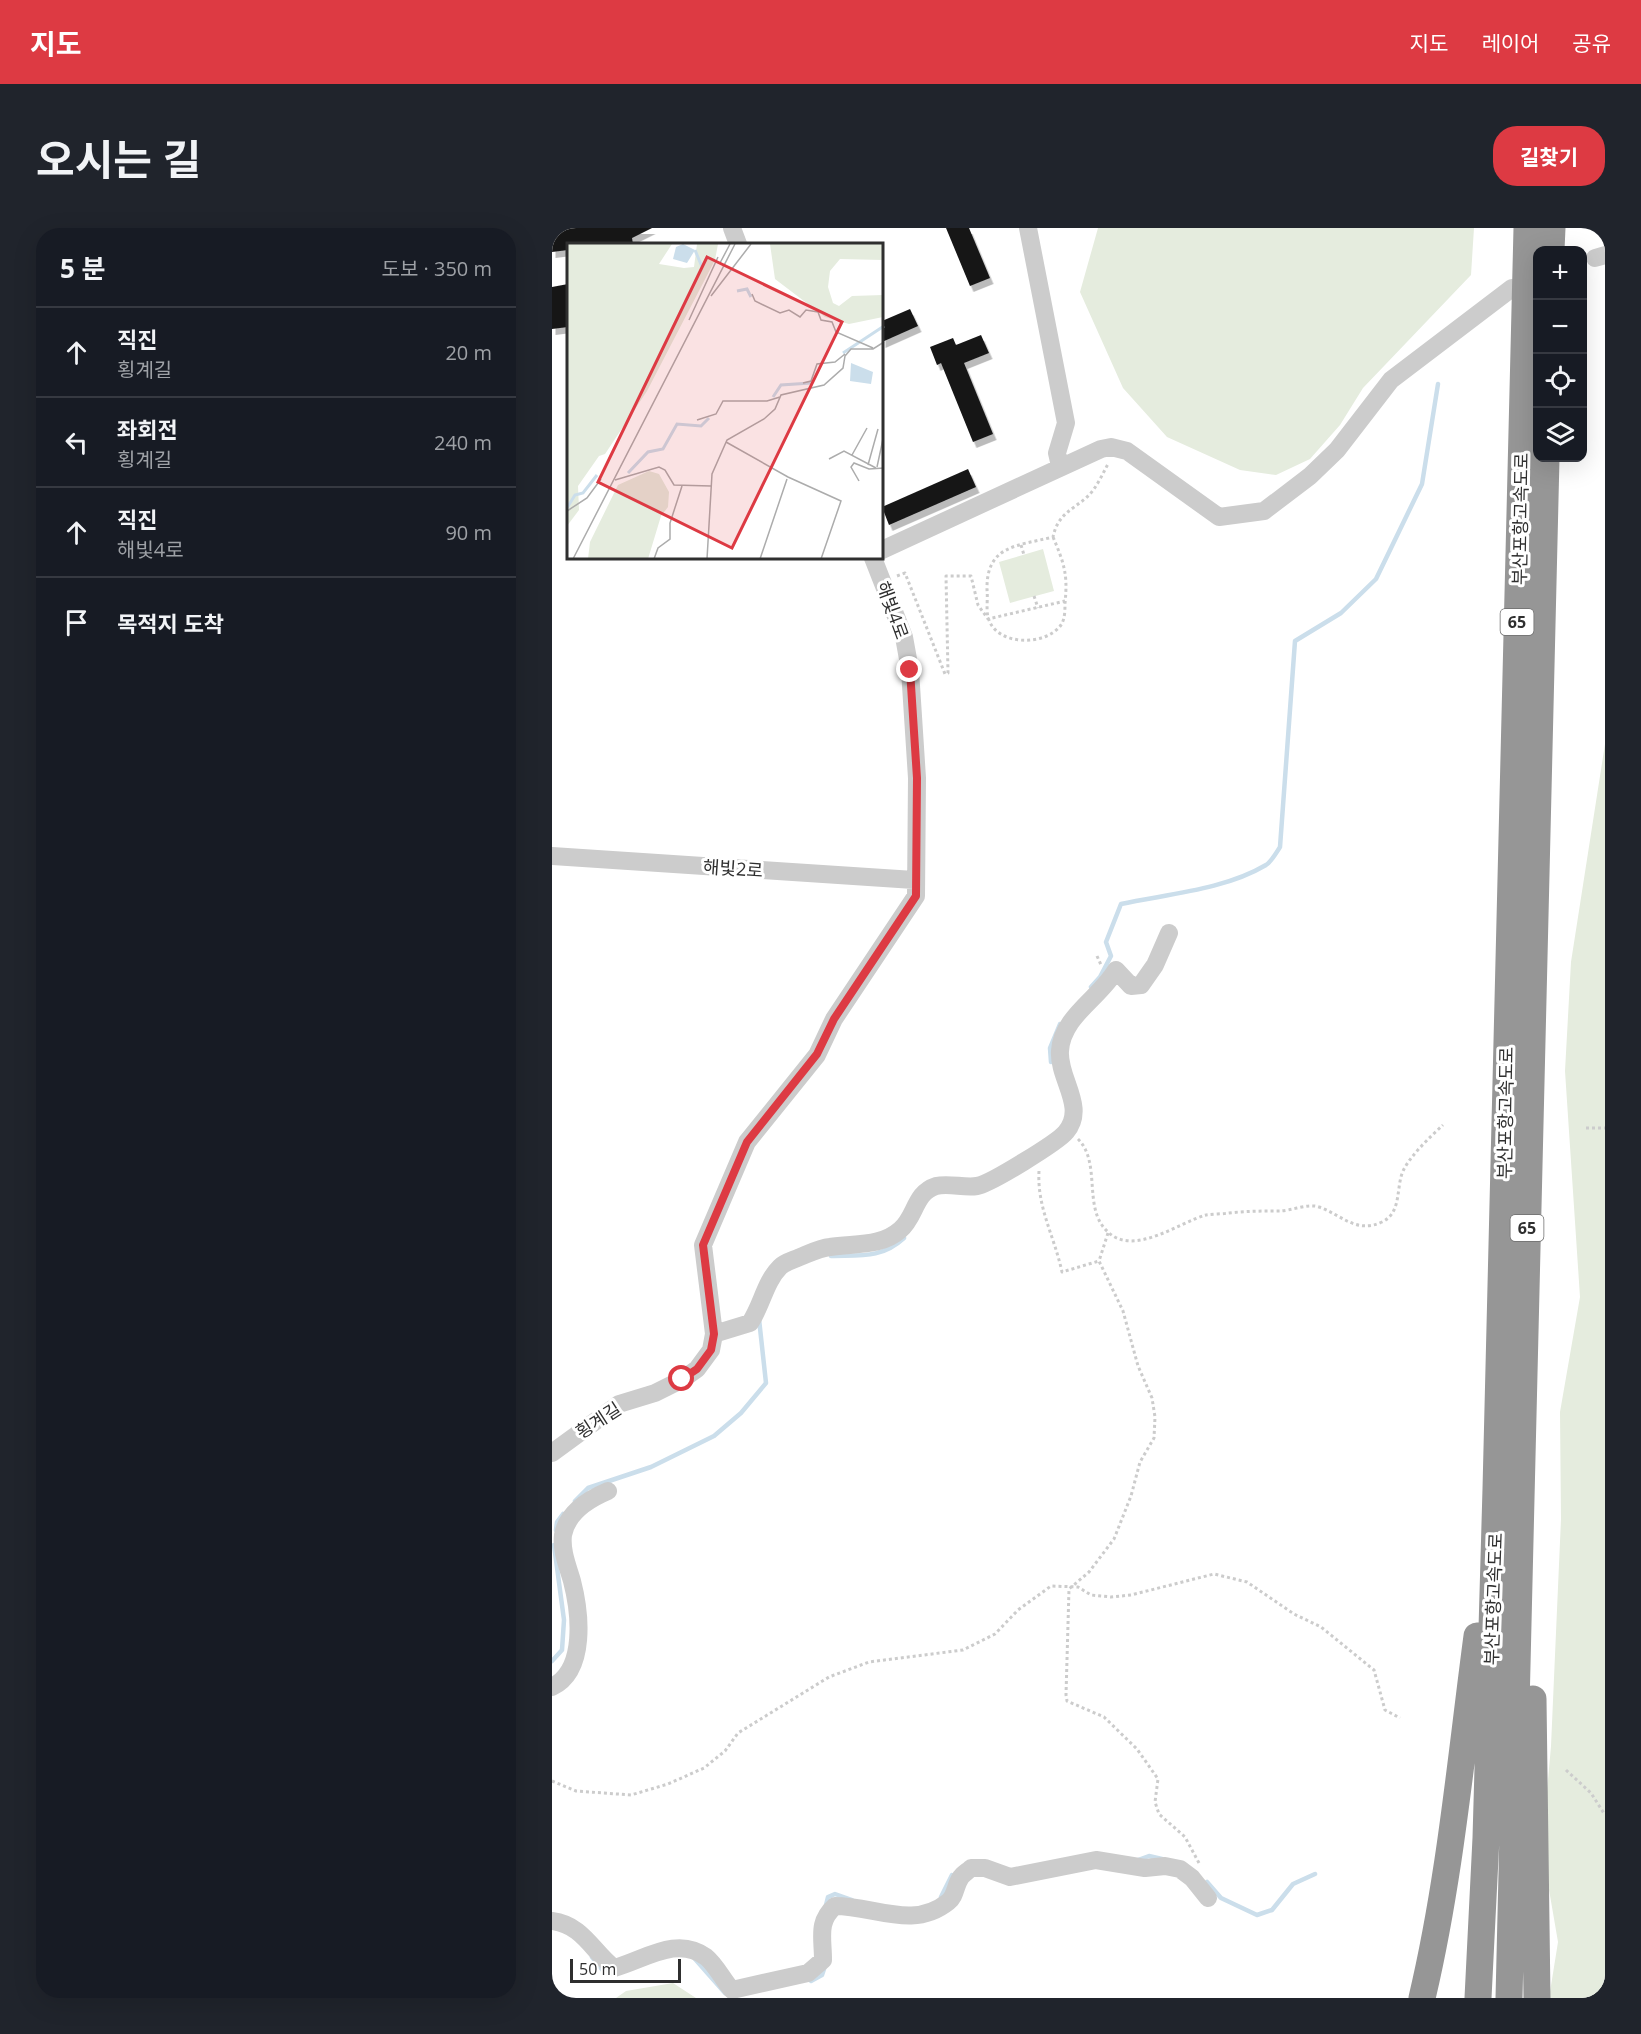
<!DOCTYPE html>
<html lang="ko">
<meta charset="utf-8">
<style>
:root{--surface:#171b24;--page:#20242c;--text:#f1f3f6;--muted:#9ea1a6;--line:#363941;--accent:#dd3a43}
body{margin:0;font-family:"Open Sans","Noto Sans KR",sans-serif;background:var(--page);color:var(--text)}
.controls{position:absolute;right:18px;top:18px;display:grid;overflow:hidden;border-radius:12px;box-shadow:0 6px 24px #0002}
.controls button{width:54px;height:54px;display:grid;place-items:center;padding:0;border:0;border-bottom:2px solid var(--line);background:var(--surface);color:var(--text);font:30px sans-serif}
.scale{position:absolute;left:18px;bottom:15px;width:111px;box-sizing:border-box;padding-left:6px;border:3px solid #2f2f2f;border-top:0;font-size:16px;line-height:21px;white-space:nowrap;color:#2f2f2f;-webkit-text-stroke:4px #fff;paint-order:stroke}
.stop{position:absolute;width:18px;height:18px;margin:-14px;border:4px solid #dd3a43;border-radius:50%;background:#fff}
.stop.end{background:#dd3a43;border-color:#fff;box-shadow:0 2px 6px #0008}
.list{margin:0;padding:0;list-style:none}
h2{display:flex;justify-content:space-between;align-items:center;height:78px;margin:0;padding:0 24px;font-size:26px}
h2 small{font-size:20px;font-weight:400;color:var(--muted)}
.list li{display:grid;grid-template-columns:39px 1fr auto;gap:18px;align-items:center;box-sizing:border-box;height:90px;padding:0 24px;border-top:2px solid var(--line)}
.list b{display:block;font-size:22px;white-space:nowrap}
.list p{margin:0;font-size:20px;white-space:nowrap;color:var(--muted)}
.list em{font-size:20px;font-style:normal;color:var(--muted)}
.icon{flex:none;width:33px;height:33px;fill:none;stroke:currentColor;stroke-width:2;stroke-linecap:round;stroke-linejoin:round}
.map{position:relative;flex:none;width:1053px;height:1770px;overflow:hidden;border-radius:24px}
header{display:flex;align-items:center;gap:36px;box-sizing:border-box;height:84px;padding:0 30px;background:var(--accent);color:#fff}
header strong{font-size:28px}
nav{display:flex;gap:33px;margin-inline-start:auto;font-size:21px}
.intro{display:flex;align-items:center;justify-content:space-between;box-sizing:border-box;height:144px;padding:0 36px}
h1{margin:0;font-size:42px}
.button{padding:15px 27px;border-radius:24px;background:var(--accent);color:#fff;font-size:21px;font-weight:700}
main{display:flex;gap:36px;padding:0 36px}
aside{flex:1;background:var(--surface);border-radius:24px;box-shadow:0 6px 24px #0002}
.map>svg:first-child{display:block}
.green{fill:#e5ecde}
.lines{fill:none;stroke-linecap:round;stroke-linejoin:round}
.stream{stroke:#cbdeeb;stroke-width:4.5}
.building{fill:#161616;filter:url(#shadow)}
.path{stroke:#ccc;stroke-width:3;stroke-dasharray:3 3;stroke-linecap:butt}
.minor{stroke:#ccc;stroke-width:18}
.highway{stroke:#969696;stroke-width:27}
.route{stroke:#dd3a43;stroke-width:8}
.labels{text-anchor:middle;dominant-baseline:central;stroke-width:6;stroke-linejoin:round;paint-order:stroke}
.shield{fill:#fff;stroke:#6d6d6d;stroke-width:1.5}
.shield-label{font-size:16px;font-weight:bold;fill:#2f2f2f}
.street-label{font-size:18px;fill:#2f2f2f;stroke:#fff}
.inset-river{fill:none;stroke:#cbdeeb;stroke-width:3}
.inset-road{fill:none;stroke:#acacac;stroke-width:1.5}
.view{fill:#dd3a43;fill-opacity:0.15;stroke:#dd3a43;stroke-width:3}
.inset-edge{fill:none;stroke:#2f2f2f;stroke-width:3}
</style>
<header>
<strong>지도</strong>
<nav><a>지도</a><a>레이어</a><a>공유</a></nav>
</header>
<div class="intro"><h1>오시는 길</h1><a class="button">길찾기</a></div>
<main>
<aside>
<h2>5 분<small>도보 · 350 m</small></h2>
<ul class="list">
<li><svg class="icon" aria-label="ahead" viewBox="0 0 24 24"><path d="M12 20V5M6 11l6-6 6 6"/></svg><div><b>직진</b><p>횡계길</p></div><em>20 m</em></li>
<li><svg class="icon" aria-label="left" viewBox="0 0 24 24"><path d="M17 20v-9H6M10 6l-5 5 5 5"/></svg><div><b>좌회전</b><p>횡계길</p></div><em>240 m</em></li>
<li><svg class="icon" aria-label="ahead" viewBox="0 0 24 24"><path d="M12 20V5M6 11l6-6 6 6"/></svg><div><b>직진</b><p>해빛4로</p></div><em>90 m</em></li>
<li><svg class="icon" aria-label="arrive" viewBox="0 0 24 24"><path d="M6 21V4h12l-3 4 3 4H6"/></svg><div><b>목적지 도착</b></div></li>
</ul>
</aside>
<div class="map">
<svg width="1053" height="1770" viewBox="0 0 1053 1770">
<defs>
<filter id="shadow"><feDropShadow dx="3.5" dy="6" stdDeviation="0" flood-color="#0004"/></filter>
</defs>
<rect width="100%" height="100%" fill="#fff"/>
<path class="green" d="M546,0H922L919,47L811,160L788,197L758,231L724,247L688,242L615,209L571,160L528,64Z
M491,321L502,363L458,375L447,334Z
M1053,516V1770H997L1006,1714L990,1621L999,1518L1009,1291L1008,1184L1028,1069L1013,843L1019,734Z
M121,1755L144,1770H64L74,1763Z"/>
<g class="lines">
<path class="stream" d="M539,759L548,749L559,728L554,714L569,676C615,666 672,662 714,637C720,633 724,625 728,619L743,413L789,385L824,351L870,256L886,156
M499,834L498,820L508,796
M279,1028C308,1027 329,1031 352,1010
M23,1273L36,1260L99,1239L162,1208L189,1185L214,1155L207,1091
M4,1302L5,1294L11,1286
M0,1433L10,1422L12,1392L2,1317
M586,1632L597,1628L610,1631
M655,1654L669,1670L705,1687L720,1682L741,1656L763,1646
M389,1669L400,1647
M274,1677L276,1669L283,1666L300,1672
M40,1729L53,1745H57
M143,1731L173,1765
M259,1753L270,1747L273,1738"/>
</g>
<path class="building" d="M0,0H100L80,10L81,16H16V22L0,24Z
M394,0H417L438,50L418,58Z
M16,56V99L0,101V59Z
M358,81L366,98L330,114V93Z
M429,107L437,125L412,135L441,206L421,214L389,135L385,137L378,119L401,110L404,117Z
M416,241L424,259L337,297L330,279Z"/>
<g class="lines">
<path class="path" d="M501,309C512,335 516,346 513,375C513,382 513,391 509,397C493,419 443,418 436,389C434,381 436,370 435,362C434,317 465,318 501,309C506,286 519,283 535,269C544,261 550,247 556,236
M469,317L472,327
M345,348L353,345L393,446L396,445L394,348H419L426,377L436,391L513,373
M482,368L486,380
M545,728L549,737
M1034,900H1053
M526,911C550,935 530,981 556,1004C582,1029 628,994 654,987C661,986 670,986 677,985C694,983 710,983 727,983C739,983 756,975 767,979C790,987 804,1006 830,994C851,984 843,958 852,941C860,926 878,909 891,897
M487,943C485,980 502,1007 510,1044L547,1033
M556,1005L547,1033L571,1083L586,1138L600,1170L603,1189L602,1210L588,1234L579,1268L562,1311L537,1344L517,1361L514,1467L515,1473L552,1489L585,1521L606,1551L603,1574L607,1586L633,1609L647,1635
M1014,1542L1039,1565L1053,1587
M0,1553L24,1563L79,1567L116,1556L152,1540L173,1523L186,1505L277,1449L317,1434L411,1422L443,1406L466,1382L499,1358L526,1359L539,1367L559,1369L579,1367L662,1346L695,1354L742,1386L769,1399L822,1442L833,1482L848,1490"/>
<path class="minor" d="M180,0L186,16
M476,0L514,195L505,225L508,238
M1043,30L1053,27
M330,322L549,221L559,219L575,223L667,289L712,283L758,248L785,222L839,152L960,60
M0,628L362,652
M162,1106L198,1095C210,1077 213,1054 228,1039C233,1034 242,1032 248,1029C258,1025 268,1020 278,1019C302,1015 329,1019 348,1002C364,989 362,965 384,958C397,955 412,960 425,958C438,956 506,914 514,904C535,879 506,851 508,823C510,788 548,770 564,742L579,758L589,757L603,737L617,705
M0,1225L67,1176L103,1165L131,1151L145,1141L159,1122L162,1106L151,1017L195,914L265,827L282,791L364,668L365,550L358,442L352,409L321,330
M0,1459C35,1442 28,1384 20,1353C16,1339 9,1323 11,1307C15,1285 37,1271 56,1263
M0,1693C31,1697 40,1723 62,1740C92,1732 125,1707 154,1729C164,1737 171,1752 180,1762L256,1745L271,1732C271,1709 265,1694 283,1678C323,1678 361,1702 396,1674C404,1668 403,1657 409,1649C411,1646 416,1643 419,1640H433L458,1649L544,1632L593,1640L613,1638L628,1641L640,1650L656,1670"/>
<path class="highway" d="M999,22L1000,0
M981,1471L985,1770
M870,1770C898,1652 909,1528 925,1408
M926,1770L934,1610L944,1261L975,0
M957,1770L994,230"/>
</g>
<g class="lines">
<path class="route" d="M130,1151L145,1141L159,1122L162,1106L151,1017L195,914L265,826L282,791L364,668L365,550L358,442"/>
</g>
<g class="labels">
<g class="shield">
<rect x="948.5" y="381" width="33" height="26" rx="4.5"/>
<rect x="958.5" y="987" width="33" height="26" rx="4.5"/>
</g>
<g class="shield-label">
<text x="965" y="394">65</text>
<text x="975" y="1000">65</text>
</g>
<g class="street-label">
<text transform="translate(968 291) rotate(-89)">부산포항고속도로</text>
<text transform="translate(341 382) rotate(70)">해빛4로</text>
<text transform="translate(181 640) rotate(4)">해빛2로</text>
<text transform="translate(953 885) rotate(-89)">부산포항고속도로</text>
<text transform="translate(46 1192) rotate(-33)">횡계길</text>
<text transform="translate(941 1371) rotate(-88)">부산포항고속도로</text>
</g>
</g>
<g transform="translate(15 15)">
<rect width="316" height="316" fill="#fff"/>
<path d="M0,1H105L92,21L117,25L127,24L130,1H151L148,17L80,148L38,211L32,213L11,243L12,267L0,283ZM203,1H316V17L273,16L263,28L261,44L266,60L272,63L285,53L316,52V74L282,81L258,74L208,36ZM82,228L92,231L102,249L101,264L94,273L81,316H21L23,299L51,242Z" fill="#e5ecde"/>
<path d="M116,1L128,7L120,20L106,16L109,4ZM284,120L306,129L304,141L283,138Z" fill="#cbdeeb"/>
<path class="inset-river" d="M128,7L135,24M170,48L180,46L184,54M276,110L317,83M206,154L214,142L244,140M61,230L81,209L96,206L110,181L134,183L142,175M0,265L8,252L16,250L30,232"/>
<path class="inset-road" d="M153,20L163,1M185,51L188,58L213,70L222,67L233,74L239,67L251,69L254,77L265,79L269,89L306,105M144,53L184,1M122,77L151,14M236,140L244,138L250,121L268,119L278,111M130,177L149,171L156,158H200L213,154M159,199L221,234L274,258L254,316M285,212L300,185M262,216L277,208L309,225M301,222L311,186M310,224L316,196M48,237L92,224L98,227L107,242L144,243M292,238L284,224L287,220L302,226L317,225M0,268L20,255L34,236M6,316L168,1M87,316L91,305L103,296V280L115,243M140,316L145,231L160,197L197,176L208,166L214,152L257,142L276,125L278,113L284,106H306L317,99M193,316L220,236"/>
<path class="view" d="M140,14L275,79L165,305L31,239Z"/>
<rect width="316" height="316" class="inset-edge"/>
</g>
</svg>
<div class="controls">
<button>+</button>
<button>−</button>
<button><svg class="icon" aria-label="locate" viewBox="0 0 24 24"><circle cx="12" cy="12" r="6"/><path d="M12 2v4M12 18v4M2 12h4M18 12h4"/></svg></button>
<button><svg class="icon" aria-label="layers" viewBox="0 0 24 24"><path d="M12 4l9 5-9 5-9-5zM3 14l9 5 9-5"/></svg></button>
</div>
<div class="scale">50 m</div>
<div class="stop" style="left:130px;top:1151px"></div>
<div class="stop end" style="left:358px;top:442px"></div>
</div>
</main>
